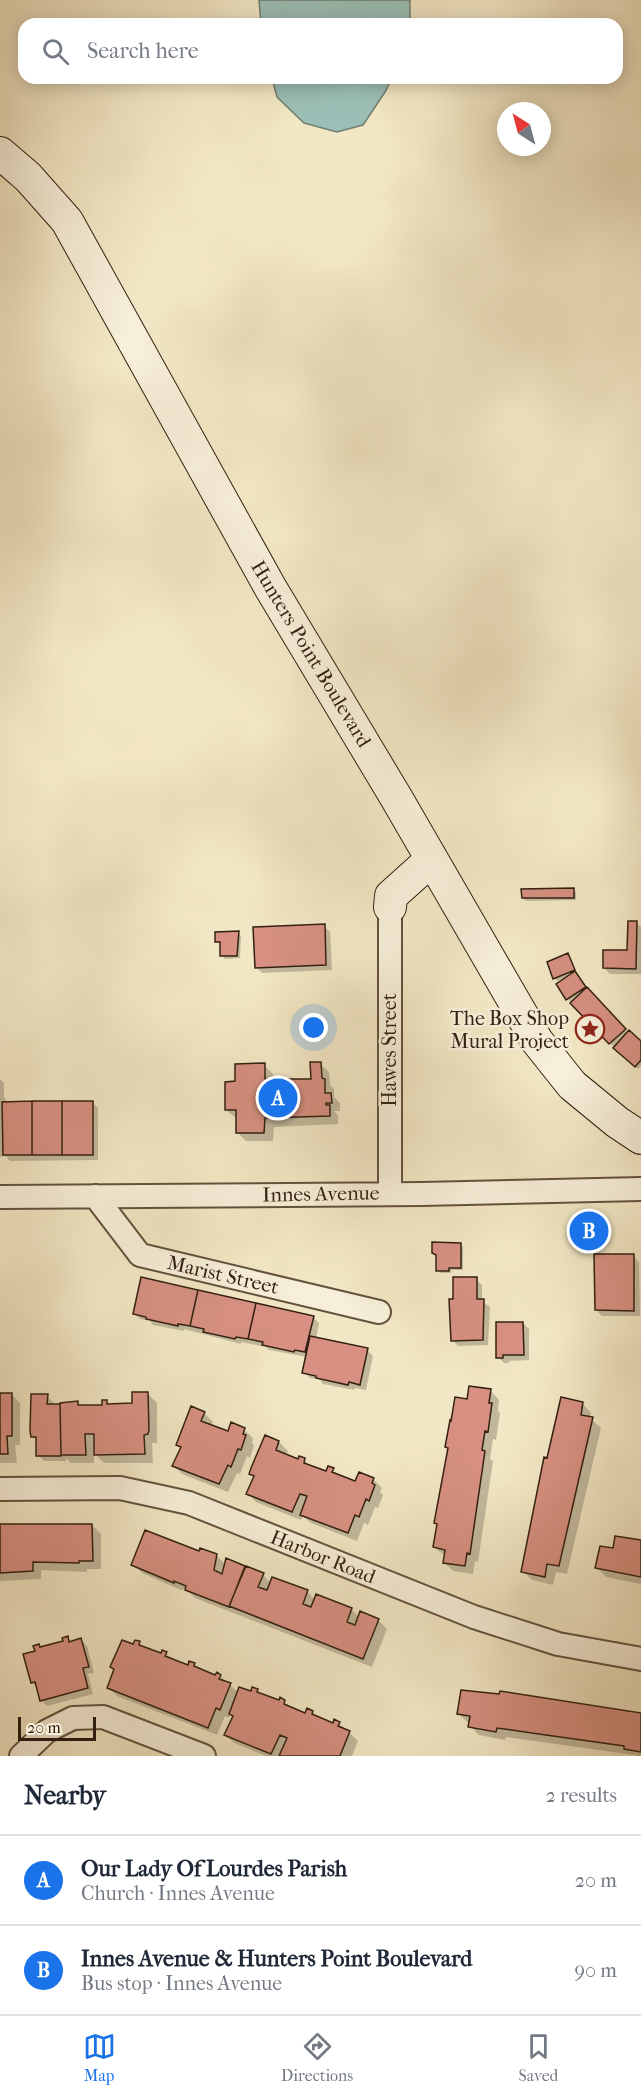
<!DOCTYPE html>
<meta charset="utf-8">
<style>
:root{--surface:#fff;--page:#f6f6f7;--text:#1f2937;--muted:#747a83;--line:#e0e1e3;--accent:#1a73e8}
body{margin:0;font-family:"IM FELL French Canon",serif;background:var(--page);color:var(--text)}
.compass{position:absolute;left:497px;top:102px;width:54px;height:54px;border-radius:50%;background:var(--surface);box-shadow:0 3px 15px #0003;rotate:324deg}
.scale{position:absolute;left:18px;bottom:15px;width:78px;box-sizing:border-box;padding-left:6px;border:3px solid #332010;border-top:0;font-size:16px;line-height:21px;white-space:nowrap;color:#332010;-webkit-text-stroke:4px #f7efd9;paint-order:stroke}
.you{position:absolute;left:314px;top:1028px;width:21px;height:21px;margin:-15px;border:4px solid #fff;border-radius:50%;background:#1a73e8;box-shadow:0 0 0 9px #1a73e833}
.badge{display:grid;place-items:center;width:39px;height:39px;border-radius:50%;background:var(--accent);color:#fff;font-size:20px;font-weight:700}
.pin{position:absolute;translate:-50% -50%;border:3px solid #fff;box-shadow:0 2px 6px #0006}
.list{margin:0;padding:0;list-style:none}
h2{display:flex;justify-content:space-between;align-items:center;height:78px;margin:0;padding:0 24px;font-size:26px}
h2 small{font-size:20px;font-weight:400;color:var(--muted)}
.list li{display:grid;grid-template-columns:39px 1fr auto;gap:18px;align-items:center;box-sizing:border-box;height:90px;padding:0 24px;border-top:2px solid var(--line)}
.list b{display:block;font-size:22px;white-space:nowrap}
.list p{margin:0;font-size:20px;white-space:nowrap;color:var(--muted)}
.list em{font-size:20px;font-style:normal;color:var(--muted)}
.icon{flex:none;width:33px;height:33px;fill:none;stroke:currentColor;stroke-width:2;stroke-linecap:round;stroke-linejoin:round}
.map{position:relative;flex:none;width:641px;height:1756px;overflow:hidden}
.search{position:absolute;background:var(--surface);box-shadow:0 3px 15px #0003;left:18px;right:18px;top:18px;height:66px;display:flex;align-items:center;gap:15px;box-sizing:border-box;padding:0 21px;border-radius:18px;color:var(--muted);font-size:22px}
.sheet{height:258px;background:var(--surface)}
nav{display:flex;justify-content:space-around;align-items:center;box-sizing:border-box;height:84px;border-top:2px solid var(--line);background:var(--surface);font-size:16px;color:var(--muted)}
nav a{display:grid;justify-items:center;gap:3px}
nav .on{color:var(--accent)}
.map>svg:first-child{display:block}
.water{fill:#9bbfb6;stroke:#717f74;stroke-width:1.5}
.shadow{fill:#0003}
.building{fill:#d79081;stroke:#332010;stroke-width:1.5}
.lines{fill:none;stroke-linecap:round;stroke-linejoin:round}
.minor-casing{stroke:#63523d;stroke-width:26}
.secondary-casing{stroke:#332010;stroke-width:34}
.minor{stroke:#f7efd9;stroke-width:22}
.secondary{stroke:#f7efd9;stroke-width:32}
.labels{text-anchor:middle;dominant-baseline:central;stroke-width:5;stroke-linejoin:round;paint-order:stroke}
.street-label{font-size:20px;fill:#332010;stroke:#f7efd9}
.poi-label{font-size:20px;fill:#332010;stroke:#f7efd9;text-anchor:end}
</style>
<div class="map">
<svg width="641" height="1756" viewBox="0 0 641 1756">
<rect width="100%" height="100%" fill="#f2e7c4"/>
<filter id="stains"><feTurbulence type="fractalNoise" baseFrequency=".00333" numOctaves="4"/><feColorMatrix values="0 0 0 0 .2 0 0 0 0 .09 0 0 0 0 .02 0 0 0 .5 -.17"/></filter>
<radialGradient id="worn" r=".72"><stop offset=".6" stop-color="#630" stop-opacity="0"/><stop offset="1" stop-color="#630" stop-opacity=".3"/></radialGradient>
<path class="water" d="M259,0H410V24H261Z
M272,78H392L385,92L363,125L337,132L304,123L277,97Z"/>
<path class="shadow" d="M573,889L576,892V900L526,901L523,898Z
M636,923L641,927V974H610L604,968L629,952Z
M324,926L330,932L332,970L262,973L256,967Z
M238,933L241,936L240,958L225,959L222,956L221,944L217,941Z
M568,955L575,973L588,990L628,1033L641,1043V1066L638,1069L616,1049L568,999V976L557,981L555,978Z
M320,1064L329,1072L330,1085L334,1089V1097L340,1103V1111H334L338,1115V1124L274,1127L273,1141H246L237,1132V1119L226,1110L237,1083L264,1065L273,1074V1081L313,1080Z
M0,1079L4,1083V1097L8,1103L92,1102L98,1108V1160L10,1161L6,1156L0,1157Z
M460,1244L463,1247V1270H451V1273H441L438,1270Z
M633,1256L639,1262L640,1316H602L596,1310Z
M476,1279L482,1285V1301L490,1307L488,1345L458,1346L452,1340L454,1301Z
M134,1313L313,1317L319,1323L316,1339L367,1350L373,1356L366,1390L355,1388L354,1390L323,1384L320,1380L310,1378L304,1372L307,1357L269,1350L266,1347L241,1342V1344L184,1329V1331L153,1325L150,1321L140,1319Z
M523,1323L529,1329V1360L509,1361V1363H504L498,1357Z
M491,1391L499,1400L498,1411L500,1413L496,1440L493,1439L490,1459L493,1461L478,1562L475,1561L473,1574L453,1571L444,1562L445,1556L434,1547L449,1449L446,1447L469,1401Z
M0,1394H11L20,1403V1445H15L17,1463H0Z
M148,1394L157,1403V1443H152L153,1463H104L94,1453V1463H71L66,1458V1461H44L38,1455L37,1441L33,1437L47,1396L53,1402V1405H59L62,1408L77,1402L81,1406H104L107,1401L110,1405H133Z
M583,1404L591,1413L590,1418L601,1428L567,1574L556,1572L553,1585L532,1580L523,1571L548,1460Z
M204,1413L213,1422L211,1426L229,1433L244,1430L253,1438L252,1443L254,1445L250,1458L247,1456L240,1474L237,1473L228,1492L182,1474L174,1466L182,1448L178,1444Z
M266,1437L279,1442L288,1451L286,1455L299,1461L304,1460L312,1468L327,1473L333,1470L339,1476L356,1483L373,1479L382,1488L380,1492L383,1495L378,1508L375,1507L368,1525L364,1523L357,1541L311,1523L303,1516L301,1520L256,1502L248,1493L255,1477L251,1473Z
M0,1525H92L101,1534V1569H87V1572L41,1570V1579L0,1581Z
M641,1542V1584L606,1577L597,1568L614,1550Z
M200,1552L216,1555L226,1565L227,1560L263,1575L271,1583L307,1591L315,1600L351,1609L359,1617L378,1620L387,1629L372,1667L195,1598L188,1591L183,1589V1591L142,1573L133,1564Z
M68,1638L72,1642L81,1640L87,1646L94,1673L88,1674L93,1694L47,1706L41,1700L39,1688L32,1682L37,1652L41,1648L65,1642Z
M139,1643L145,1649L162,1655L163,1652L166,1653L175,1662L188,1667L194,1665L200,1671L216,1677L220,1676L239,1693H251L257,1690L263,1696L280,1702L284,1701L293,1709L306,1715L308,1710L319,1718L334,1725L339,1723L358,1741L352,1756H266L234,1743L225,1734L234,1718L230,1714L229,1718L225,1716L217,1735L117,1696L108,1687L115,1670L112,1667Z
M458,1713L641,1715V1756L506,1737L505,1740L479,1735L470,1726L471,1723L467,1722Z"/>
<path class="building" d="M574,888V898H522L521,889Z
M628,921H637L636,969L603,968V950H627Z
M325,924L326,965L255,968L253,927Z
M239,931L237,956H220V942H215V932Z
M568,953L575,970L553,979L547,962Z
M575,971L586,987L566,1000L556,984Z
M587,987L626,1029L609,1044L570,1003Z
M629,1030L641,1041V1060L635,1067L613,1048Z
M310,1062H321L322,1078L325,1079V1093H331L332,1103H326V1105H330V1116L265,1118L264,1133H236V1110H225V1082L235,1081V1064L265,1063V1079H311Z
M32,1101H62V1155H32Z
M32,1101V1155H3L2,1102Z
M62,1101H93V1155H62Z
M432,1242L461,1243V1268H449V1271H436V1255L432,1253Z
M594,1254H634V1311L595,1310Z
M141,1277L198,1290L190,1326L178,1324V1326L146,1319V1317L133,1314Z
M453,1277H477V1299H484L483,1340L451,1341L449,1299H453Z
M198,1290L256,1303L248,1339L236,1337L235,1339L203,1332L204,1329L190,1326Z
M256,1303L314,1316L305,1352L295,1350L294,1352L262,1345L263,1342L248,1339Z
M496,1322H523L524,1355H503V1358H496Z
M310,1336L368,1348L360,1385L349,1382L348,1385L316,1378V1376L302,1373Z
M469,1386L491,1389L489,1403H492L488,1432L485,1431L482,1450L485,1451L470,1554L467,1553L465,1566L443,1563L445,1550L433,1547L437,1524L434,1523L448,1448L445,1447L450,1420L451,1421L455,1397L467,1399Z
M132,1392H148L149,1430L148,1434L144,1435L145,1454L94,1455V1434H85L86,1455H61L60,1403L78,1401V1405H102V1400H107V1404L132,1403Z
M0,1393H12V1436H7L8,1454H0Z
M31,1394H48L47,1404H60L61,1456H36V1437H31L30,1431Z
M561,1397L583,1402L581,1415L593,1417L559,1566L547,1564L545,1577L521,1572L544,1457L547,1458Z
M191,1406L205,1412L201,1421L228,1431L231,1422L245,1428L243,1434L246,1435L241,1450L238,1449L231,1467L228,1465L219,1484L172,1466L181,1447L176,1445Z
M265,1435L279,1441L276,1450L298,1459L299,1456L305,1458L304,1463L326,1471L328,1466L334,1468L332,1472L355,1481L359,1472L374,1478L372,1483L375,1485L369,1501L366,1499L359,1517L355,1515L348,1533L300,1515L307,1496L300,1494L292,1512L246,1494L254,1476L249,1474L251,1468Z
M0,1524H92L93,1561H79V1563L33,1562V1571L0,1573Z
M145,1530L199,1551L200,1548L217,1554L214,1570L222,1574L226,1558L245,1566L229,1607L185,1590L186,1586L174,1581V1583L131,1565Z
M615,1536L641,1540V1577L595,1568L600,1546L613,1548Z
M246,1566L264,1573L258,1587L267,1590L272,1577L308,1590L303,1604L311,1607L316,1594L352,1608L347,1622L355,1625L360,1611L379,1619L363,1659L229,1606Z
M68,1636L69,1642L81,1638L89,1667L83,1668L88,1688L40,1701L35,1682L31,1683L23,1654L35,1651L33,1646L39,1644L40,1647L63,1641L62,1638Z
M122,1640L133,1644L135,1640L140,1641L139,1645L161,1653L162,1650L167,1652L165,1656L188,1665L189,1661L195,1663L194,1666L215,1675L217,1672L221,1675L219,1679L231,1683L220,1710L216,1708L208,1728L107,1688L114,1669L110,1667Z
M239,1687L251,1691L252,1687L258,1689L257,1692L279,1700L280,1697L285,1700L284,1704L305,1713L307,1708L313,1711L312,1714L333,1723L334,1719L340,1722L338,1726L350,1731L340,1756H279L287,1738L280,1735L271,1754L224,1735L233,1716L229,1714Z
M461,1690L499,1694L500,1691L641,1713V1752L624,1749V1746L546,1735L497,1728L496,1732L468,1727L470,1716L457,1714Z"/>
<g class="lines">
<g class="minor-casing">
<path id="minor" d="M390,907V1193
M95,1196L140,1255L379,1312
M0,1197L422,1194L641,1189
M0,1489L120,1488L189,1503L474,1617L558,1644L641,1659
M21,1756L47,1731L73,1718L103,1717L204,1756"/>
</g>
<g class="secondary-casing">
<path id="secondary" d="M0,153L28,177L67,221L270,587L397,799L537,1041L572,1085L617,1122L641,1138
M390,907L391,896L431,860"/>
</g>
<use href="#minor" class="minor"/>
<use href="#secondary" class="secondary"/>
</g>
<defs>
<g id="sight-ring" transform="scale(1.5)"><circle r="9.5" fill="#f7efd9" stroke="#8f2418" stroke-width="1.5"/><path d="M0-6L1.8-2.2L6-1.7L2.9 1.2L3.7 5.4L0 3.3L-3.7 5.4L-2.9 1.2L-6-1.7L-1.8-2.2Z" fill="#8f2418"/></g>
</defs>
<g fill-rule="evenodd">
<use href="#sight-ring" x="590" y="1029"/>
</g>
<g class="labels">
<g class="street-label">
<text transform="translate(311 654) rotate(59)">Hunters Point Boulevard</text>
<text transform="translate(389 1050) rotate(-90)">Hawes Street</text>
<text transform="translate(321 1194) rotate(-1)">Innes Avenue</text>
<text transform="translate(223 1275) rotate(13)">Marist Street</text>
<text transform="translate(323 1557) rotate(22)">Harbor Road</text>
</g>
<g class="poi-label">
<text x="569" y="1018">The Box Shop<tspan x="569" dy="23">Mural Project</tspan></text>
</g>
</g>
<rect width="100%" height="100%" filter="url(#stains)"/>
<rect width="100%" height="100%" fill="url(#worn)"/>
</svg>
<svg class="compass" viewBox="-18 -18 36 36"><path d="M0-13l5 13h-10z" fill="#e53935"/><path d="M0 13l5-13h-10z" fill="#747a83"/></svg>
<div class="scale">20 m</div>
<div class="you"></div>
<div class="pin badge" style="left:278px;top:1098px">A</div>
<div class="pin badge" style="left:589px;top:1231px">B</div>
<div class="search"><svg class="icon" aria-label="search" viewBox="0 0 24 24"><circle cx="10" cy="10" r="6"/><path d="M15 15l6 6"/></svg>Search here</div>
</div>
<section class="sheet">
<h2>Nearby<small>2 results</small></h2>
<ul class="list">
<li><span class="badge">A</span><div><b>Our Lady Of Lourdes Parish</b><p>Church · Innes Avenue</p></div><em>20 m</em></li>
<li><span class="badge">B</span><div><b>Innes Avenue &amp; Hunters Point Boulevard</b><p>Bus stop · Innes Avenue</p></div><em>90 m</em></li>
</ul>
</section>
<nav>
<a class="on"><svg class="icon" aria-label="map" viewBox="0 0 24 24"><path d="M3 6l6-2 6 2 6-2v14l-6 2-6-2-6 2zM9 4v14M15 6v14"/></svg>Map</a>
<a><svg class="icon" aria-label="directions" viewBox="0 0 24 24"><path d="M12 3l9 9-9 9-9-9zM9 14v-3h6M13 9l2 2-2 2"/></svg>Directions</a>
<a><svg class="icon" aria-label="saved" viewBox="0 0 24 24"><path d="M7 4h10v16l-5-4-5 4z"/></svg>Saved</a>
</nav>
